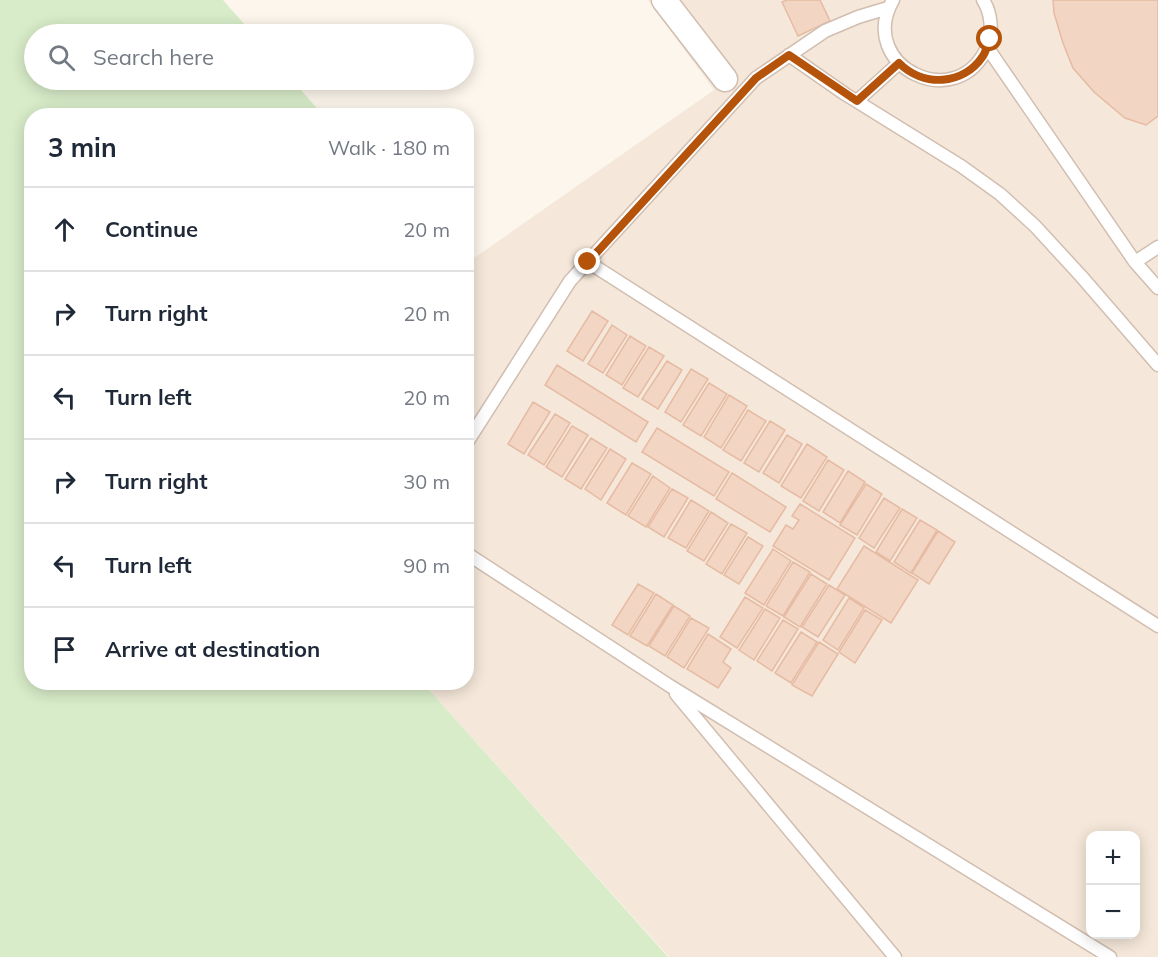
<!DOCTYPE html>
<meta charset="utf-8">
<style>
:root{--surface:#fff;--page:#f2f2f3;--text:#1f2937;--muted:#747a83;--line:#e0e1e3}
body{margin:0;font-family:Mulish,sans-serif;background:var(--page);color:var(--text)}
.controls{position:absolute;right:18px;bottom:18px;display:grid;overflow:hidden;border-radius:12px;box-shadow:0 3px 15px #0003}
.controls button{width:54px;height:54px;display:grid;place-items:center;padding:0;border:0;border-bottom:2px solid var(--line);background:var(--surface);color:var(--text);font:30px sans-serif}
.stop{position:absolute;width:18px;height:18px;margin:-14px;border:4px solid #b45309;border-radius:50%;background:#fff}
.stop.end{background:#b45309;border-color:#fff;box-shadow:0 2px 6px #0008}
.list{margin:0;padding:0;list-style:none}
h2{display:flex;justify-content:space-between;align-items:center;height:78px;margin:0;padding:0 24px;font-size:26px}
h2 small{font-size:20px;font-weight:400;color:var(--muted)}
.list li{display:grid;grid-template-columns:39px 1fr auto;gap:18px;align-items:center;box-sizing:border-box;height:84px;padding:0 24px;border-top:2px solid var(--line)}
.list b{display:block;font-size:22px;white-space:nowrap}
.list em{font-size:20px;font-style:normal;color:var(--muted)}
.icon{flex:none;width:33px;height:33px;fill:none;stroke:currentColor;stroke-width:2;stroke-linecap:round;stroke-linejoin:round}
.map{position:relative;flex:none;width:1158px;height:957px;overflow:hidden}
.search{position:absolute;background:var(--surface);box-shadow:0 3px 15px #0003;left:24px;top:24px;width:450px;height:66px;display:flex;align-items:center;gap:15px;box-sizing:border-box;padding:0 21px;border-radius:33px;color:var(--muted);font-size:22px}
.panel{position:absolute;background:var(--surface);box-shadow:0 3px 15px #0003;left:24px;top:108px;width:450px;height:582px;border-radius:24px}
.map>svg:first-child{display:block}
.residential{fill:#f5e8da;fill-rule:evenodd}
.green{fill:#d8ecc9}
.building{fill:#f3d5c3;stroke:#e6bba3;stroke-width:1.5}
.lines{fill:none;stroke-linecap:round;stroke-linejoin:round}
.lane-casing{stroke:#d1beb0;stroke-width:15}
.street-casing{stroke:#d1beb0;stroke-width:27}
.lane{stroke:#fff;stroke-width:12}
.street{stroke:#fff;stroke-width:24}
.route{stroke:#b45309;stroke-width:8}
</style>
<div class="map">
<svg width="1158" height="957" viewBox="0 0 1158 957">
<rect width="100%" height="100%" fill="#fdf6ec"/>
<path class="residential" d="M648,0H1158V957H669L423,683L466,682L467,263L714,90ZM1090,836H1136V934H1090Z"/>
<path class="green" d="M0,0H223L253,34H34V80H292L323,115L32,116V682L423,683L668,957H0Z"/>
<path class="building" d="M787,0H820L830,21L798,36L782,2Z
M1053,0H1158V116L1146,125L1125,118L1094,92L1073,68L1063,43L1054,13Z
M592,311L608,321L583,361L567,351Z
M612,325L627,335L603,373L588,364Z
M630,336L646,346L622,385L606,375Z
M649,347L664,356L638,397L623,388Z
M667,361L682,370L658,409L642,399Z
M557,365L648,422L636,442L545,385Z
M691,369L708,379L681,422L665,412Z
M709,383L727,394L701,436L683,425Z
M729,395L747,406L721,448L704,437Z
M533,402L550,412L524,454L508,444Z
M748,410L766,421L741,461L723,450Z
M555,414L570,423L544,465L528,455Z
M770,421L785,430L759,472L744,463Z
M572,426L588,435L562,477L546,467Z
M657,428L729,472L714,496L642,452Z
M787,435L802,444L779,483L763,473Z
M591,438L607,448L581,489L565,479Z
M807,444L827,457L801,498L781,486Z
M610,449L626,459L601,500L585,489Z
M828,460L844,470L819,511L803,501Z
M632,463L651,474L626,515L607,503Z
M848,471L865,482L840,523L823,512Z
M732,473L786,507L770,532L716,499Z
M653,476L670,488L646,527L628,516Z
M866,484L882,494L857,535L840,525Z
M672,489L688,498L664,537L648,527Z
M884,498L900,508L874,548L859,538Z
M691,500L709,511L686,548L668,538Z
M800,504L855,538L829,580L773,546L786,525L793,529L799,520L792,516Z
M902,509L917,518L890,561L876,552Z
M711,512L728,523L704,561L687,551Z
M920,520L937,530L911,573L894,562Z
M731,524L747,533L722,574L706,564Z
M938,531L955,542L929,584L912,573Z
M748,537L763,546L739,584L724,575Z
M864,546L918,580L891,623L837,589Z
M773,549L791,561L764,605L745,593Z
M793,562L810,572L783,616L766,606Z
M811,574L827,584L800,627L784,617Z
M638,584L654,593L628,635L612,625Z
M829,585L845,595L818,637L802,627Z
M656,594L673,605L647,646L630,636Z
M745,597L763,608L737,648L720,637Z
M849,598L864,608L838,650L823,640Z
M674,606L690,616L665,656L649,646Z
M765,609L780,618L754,660L739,650Z
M865,610L882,620L855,663L839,652Z
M691,618L709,628L684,668L667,657Z
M783,620L798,629L772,671L757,661Z
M801,632L817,642L791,683L775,673Z
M708,634L731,649L723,662L731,668L718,688L687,669Z
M819,642L838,654L812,696L792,685Z"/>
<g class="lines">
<g class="lane-casing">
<path id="lane" d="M893,0C855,66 959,117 988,45C993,31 991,12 983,0
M987,47L1135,262L1158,288
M789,55L845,94L961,166L1000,194L1035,226L1081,276L1158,365
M857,101L899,63
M588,262L1158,626
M1135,262L1158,247
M466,444L570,281L756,78L825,31L858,17L888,8
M466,553L670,686L1110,957
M676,694L895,957"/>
</g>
<g class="street-casing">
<path id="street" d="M664,0L725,79"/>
</g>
<use href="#lane" class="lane"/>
<use href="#street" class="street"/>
</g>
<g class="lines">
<path class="route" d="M588,262L756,78L789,55L857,101L899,63C923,87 963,86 983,56C986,51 988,44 990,39"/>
</g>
</svg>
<div class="controls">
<button>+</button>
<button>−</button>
</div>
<div class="stop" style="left:990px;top:39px"></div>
<div class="stop end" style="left:588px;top:262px"></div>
<div class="search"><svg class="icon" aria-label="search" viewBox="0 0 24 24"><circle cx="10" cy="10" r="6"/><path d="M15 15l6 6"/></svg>Search here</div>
<section class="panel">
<h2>3 min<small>Walk · 180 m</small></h2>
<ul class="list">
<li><svg class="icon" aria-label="ahead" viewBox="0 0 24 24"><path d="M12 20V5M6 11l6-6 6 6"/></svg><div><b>Continue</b></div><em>20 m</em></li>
<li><svg class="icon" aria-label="right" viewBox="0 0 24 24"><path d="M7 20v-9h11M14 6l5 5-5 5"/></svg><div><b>Turn right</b></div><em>20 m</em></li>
<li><svg class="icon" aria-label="left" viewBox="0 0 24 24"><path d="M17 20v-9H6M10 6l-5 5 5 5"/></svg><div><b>Turn left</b></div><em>20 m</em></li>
<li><svg class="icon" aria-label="right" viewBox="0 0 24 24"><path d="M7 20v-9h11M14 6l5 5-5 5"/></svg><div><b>Turn right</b></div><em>30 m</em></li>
<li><svg class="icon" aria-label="left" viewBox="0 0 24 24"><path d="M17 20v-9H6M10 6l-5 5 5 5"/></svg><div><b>Turn left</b></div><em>90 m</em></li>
<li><svg class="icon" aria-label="arrive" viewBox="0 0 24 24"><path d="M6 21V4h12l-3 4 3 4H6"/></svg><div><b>Arrive at destination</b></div></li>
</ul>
</section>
</div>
